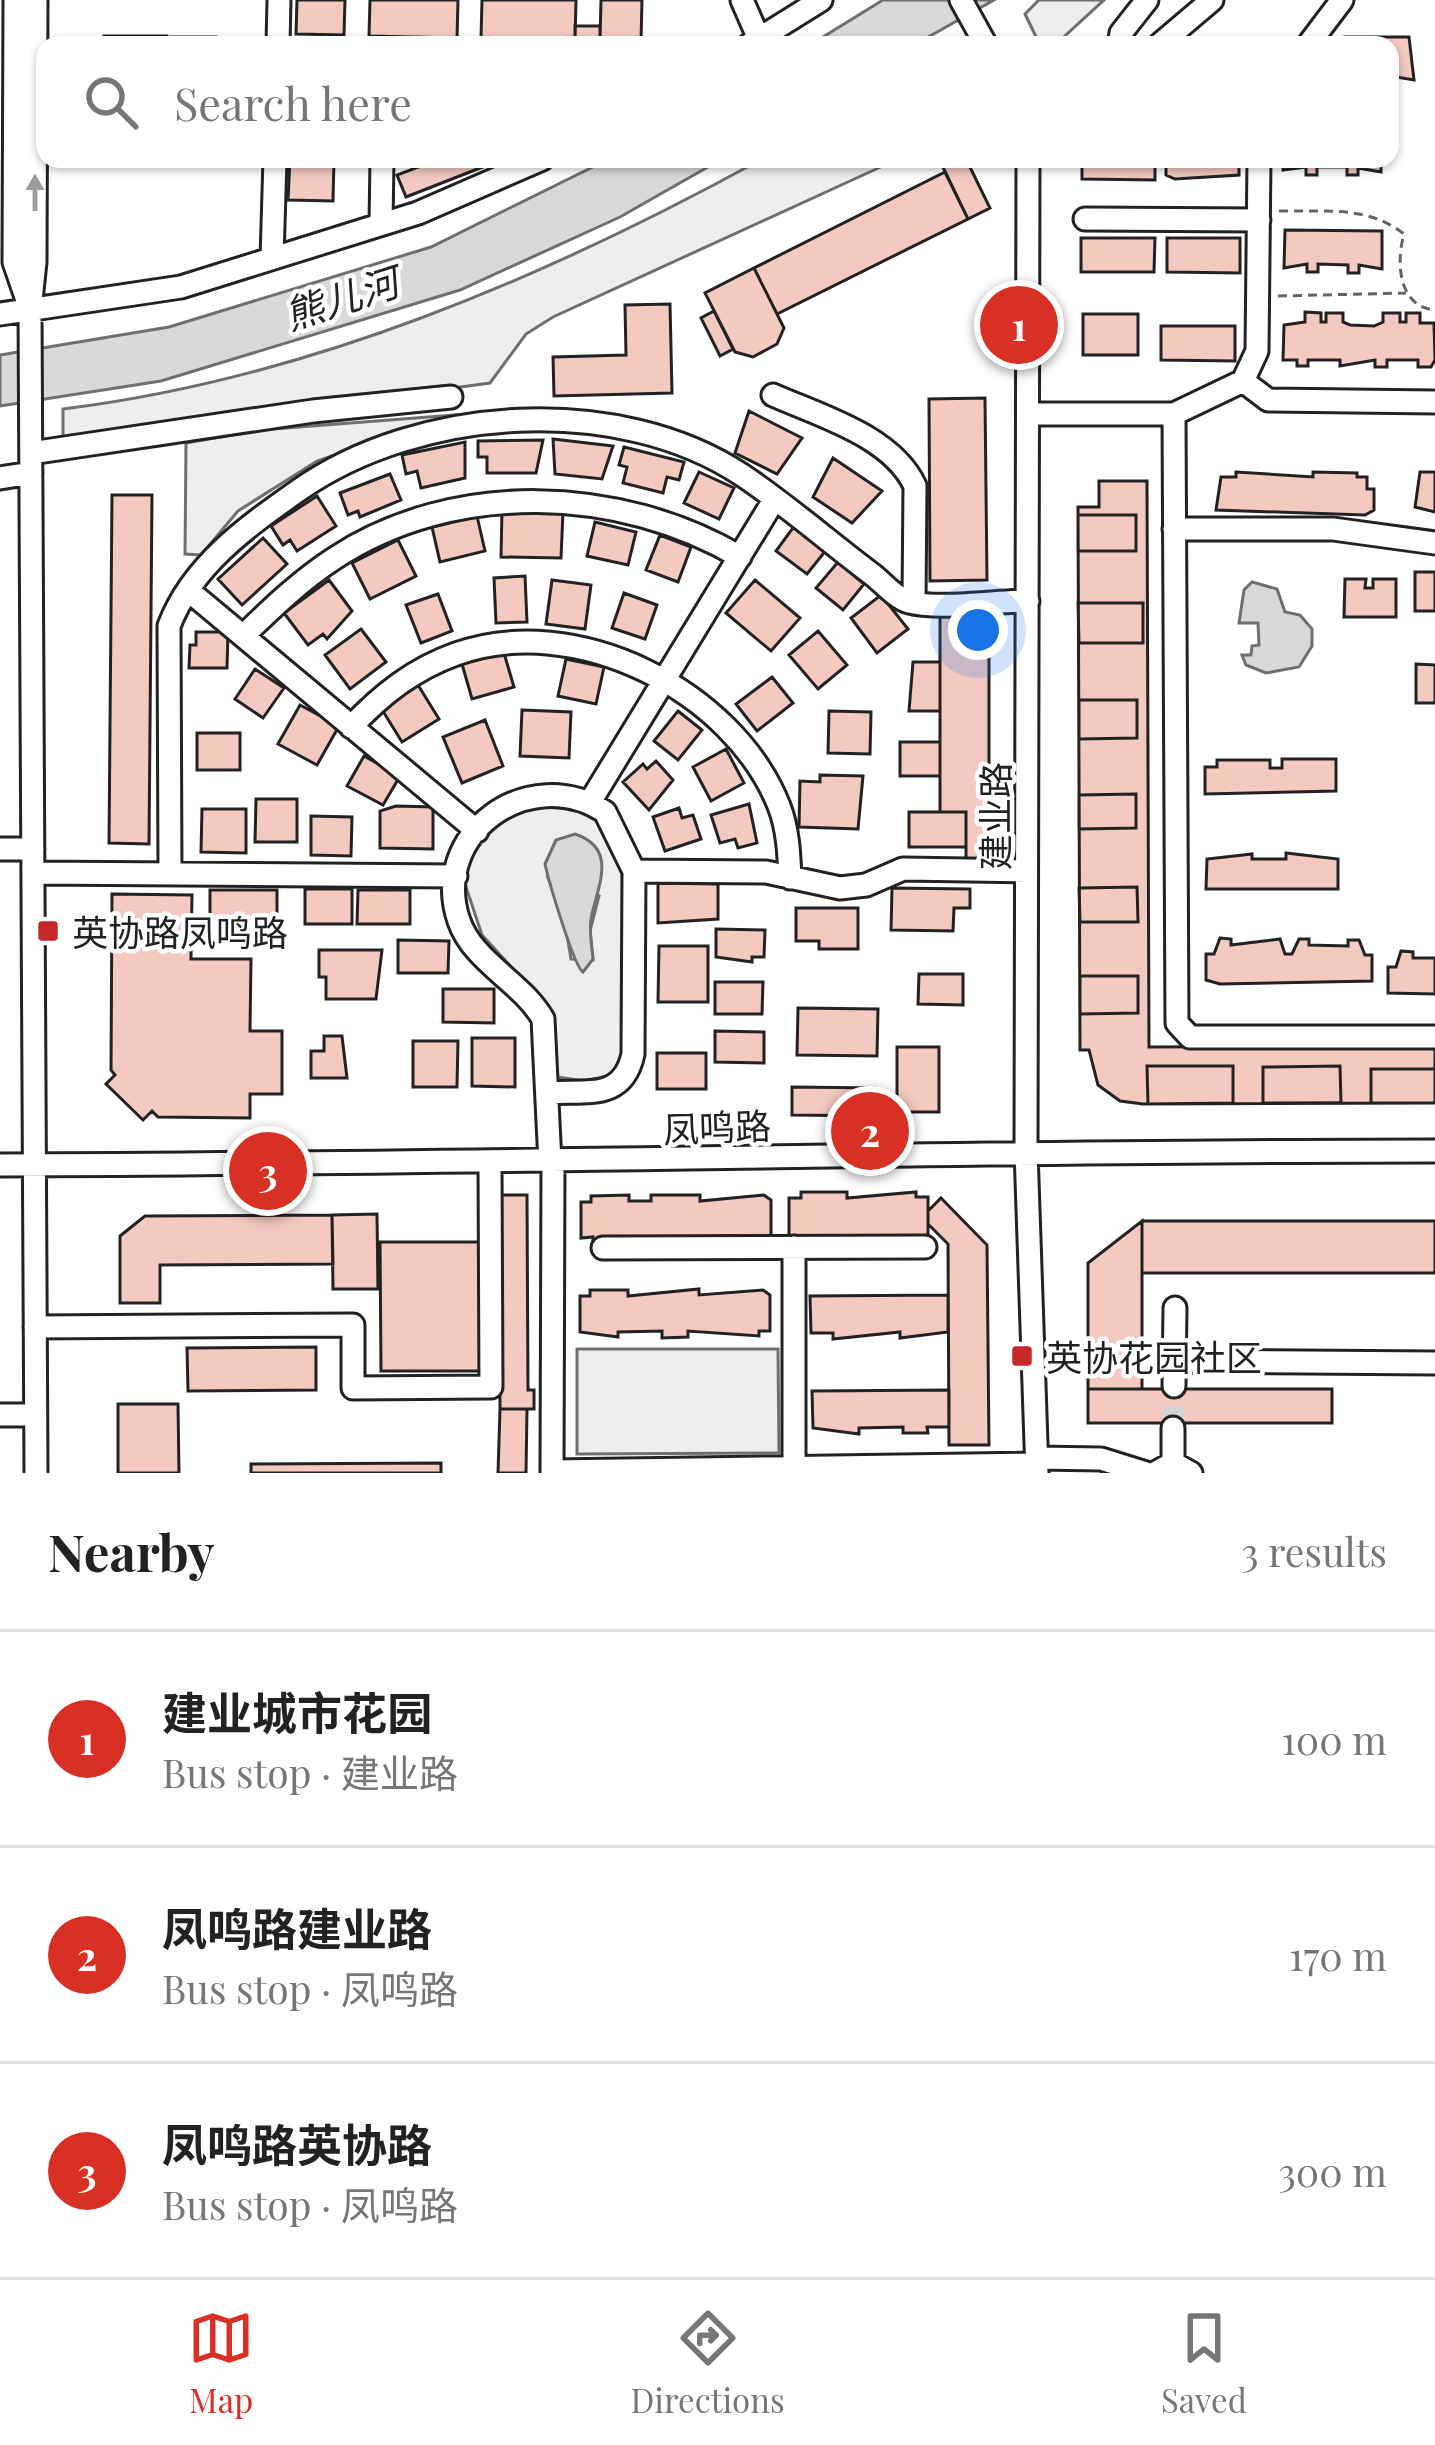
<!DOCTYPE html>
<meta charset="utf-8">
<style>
:root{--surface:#fff;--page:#f6f6f6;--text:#222;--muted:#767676;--line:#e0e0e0;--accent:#d93025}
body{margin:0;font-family:"Playfair Display","Noto Sans SC",serif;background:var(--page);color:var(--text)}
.you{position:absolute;left:978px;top:630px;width:42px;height:42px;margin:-30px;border:9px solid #fff;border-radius:50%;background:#1a73e8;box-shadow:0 0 0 18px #1a73e833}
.badge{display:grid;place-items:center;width:78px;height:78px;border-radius:50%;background:var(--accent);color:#fff;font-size:39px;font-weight:700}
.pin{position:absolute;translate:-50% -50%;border:6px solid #fff;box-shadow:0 3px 12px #0006}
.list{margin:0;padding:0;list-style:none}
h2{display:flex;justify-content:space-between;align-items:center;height:156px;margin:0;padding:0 48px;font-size:51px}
h2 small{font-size:39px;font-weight:400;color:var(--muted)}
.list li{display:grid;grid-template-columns:78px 1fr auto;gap:36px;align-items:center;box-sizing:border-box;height:216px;padding:0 48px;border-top:3px solid var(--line)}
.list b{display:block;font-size:45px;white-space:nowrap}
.list p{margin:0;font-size:39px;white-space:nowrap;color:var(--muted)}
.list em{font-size:39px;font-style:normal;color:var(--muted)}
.icon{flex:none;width:66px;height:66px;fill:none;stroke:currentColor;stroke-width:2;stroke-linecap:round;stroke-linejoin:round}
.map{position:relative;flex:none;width:1435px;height:1473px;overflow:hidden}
.search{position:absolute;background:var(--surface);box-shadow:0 3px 9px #0004;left:36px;right:36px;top:36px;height:132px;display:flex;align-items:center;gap:30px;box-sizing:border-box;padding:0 42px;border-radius:24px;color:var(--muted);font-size:45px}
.sheet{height:804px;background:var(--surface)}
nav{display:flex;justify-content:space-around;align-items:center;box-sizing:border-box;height:168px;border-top:3px solid var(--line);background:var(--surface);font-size:33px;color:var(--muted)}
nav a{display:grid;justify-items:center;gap:6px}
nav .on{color:var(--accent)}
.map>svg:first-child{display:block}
.green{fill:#eee;stroke:#6f6f6f;stroke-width:3;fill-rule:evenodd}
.water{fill:#d9d9d9;stroke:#6f6f6f;stroke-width:3}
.building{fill:#f3c9c0;stroke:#222;stroke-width:3}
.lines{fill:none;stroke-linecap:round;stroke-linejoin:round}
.minor-tunnel{stroke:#d3d3d3;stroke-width:21;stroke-dasharray:21 10;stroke-linecap:butt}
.minor-casing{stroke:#222;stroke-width:27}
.path{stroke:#646464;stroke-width:3;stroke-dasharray:9 6;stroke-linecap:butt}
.minor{stroke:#fff;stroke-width:21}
.oneway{fill:#9c9c9c}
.poi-dot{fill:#c62828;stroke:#fff;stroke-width:4.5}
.labels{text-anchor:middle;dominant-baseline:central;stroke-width:9;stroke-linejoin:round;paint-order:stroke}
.street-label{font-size:36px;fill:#222;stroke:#fff}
.poi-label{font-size:36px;fill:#222;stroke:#fff;text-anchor:start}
.water-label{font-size:39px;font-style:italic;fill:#222;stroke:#fff}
</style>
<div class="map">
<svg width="1435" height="1473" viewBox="0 0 1435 1473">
<rect width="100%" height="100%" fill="#fff"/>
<path class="green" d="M1039,0H1104L1055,45H1040L1025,14Z
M762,159H898L553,317L526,334L490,383L63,441V409C308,379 547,277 762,159Z
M506,411L389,436L317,461L238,511L201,555L185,554L186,443L260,430Z
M552,804C570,808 591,809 603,825C639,879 627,992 629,1056L617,1074L585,1081L557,1077L540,998L482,935L465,884L466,868L483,834L509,814ZM548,878L599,896L590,931L593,960L571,959L564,916Z
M577,1349H778L779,1453L577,1454Z"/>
<path class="water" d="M883,0H994L914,45H810Z
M609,159H722L620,217L460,290L161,381L0,406V355L169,327L431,247Z
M1252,582L1277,589L1285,612L1300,615L1312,629V646L1299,667L1266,673L1246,665L1242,655H1251L1252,646L1259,645L1258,623H1239L1244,590Z
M575,834C620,849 596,889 591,919C589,933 592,946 593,959L583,972C574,967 549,882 545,864L556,840Z"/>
<path class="building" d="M297,0H345L344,35L296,34Z
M370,0H458L457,38L369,36Z
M482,0H576L575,40L481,38Z
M601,0H642L641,42L600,41Z
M575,26H600V41L575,40Z
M104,36H167V45H104Z
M171,37H216V45H171Z
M1345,37H1409L1414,80L1390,76V45H1345Z
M290,159H334L333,201L288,200Z
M439,159H503L406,197L397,175Z
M966,159L990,208L968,219L940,161Z
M1082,159H1155V180L1082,179Z
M1166,159H1239V175L1175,179L1166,175Z
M1283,159H1381V172L1358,168V175H1347V167H1317V175H1306V167L1283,170Z
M945,172L968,219L777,314L754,268Z
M1285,230L1382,231V269L1359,265V273H1348V265L1318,264V272H1307V264L1284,268Z
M1081,238H1155L1154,272H1081Z
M1167,238H1240V273L1167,272Z
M754,268L784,328L777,344L753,357L735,352L705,293Z
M670,304L672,393L554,396L553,357L626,355L625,305Z
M714,311L733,349L720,356L701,318Z
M1305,312L1321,313V322H1326V313H1343V322L1350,325L1374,326L1383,322V313H1400V322H1406V313H1420V323H1434L1435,360L1431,367H1418V360H1387V367H1375V360L1340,366V360H1308V366H1297V360H1283L1284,325L1305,322Z
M1083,314H1138V355H1083Z
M1161,326H1235V361L1161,360Z
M985,398L987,580L930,581L929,399Z
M749,411L802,438L777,474L735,453Z
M553,439L613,446L602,479L555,474Z
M543,440L536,473H487V457H478V441Z
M465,442V478L421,488L417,471L406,474L402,455Z
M624,447L684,462L679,480L667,477L663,493L623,483L627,467L619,465Z
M833,458L882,491L852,523L813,497Z
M699,472L734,488L719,519L684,503Z
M1236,472L1313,477V472L1357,473V477H1367V489H1374V510L1365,515L1216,510L1221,477H1236Z
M1420,472H1435V512L1415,507Z
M390,474L401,500L360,517L358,511L348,515L340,493Z
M1099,481H1147L1149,1047L1435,1046V1103L1143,1104L1120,1101L1098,1085L1089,1050H1080L1078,507H1099Z
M112,495H152L149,844L109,843Z
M317,496L336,526L297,551L290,540L283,545L271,526Z
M502,510L563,512L561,558L501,557Z
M1078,515H1136V551H1078Z
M477,516L485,551L440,562L432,527Z
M595,522L636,532L628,565L587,556Z
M795,525L827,549L807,574L776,551Z
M660,535L691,547L678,582L646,570Z
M263,538L287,564L242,605L218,579Z
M398,540L416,576L370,599L352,563Z
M838,562L864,584L843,610L816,588Z
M1415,572H1435V611H1415Z
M525,576L527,622L496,623L494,578Z
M1345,579H1366L1365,588H1373V579H1396V617H1344Z
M329,580L352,611L327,639L323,634L308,645L284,613Z
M552,580L591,585L585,629L546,624Z
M755,580L800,618L771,651L726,613Z
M624,593L657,605L645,639L612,628Z
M438,594L452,631L421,643L406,605Z
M881,595L908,629L877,653L851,618Z
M1078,603H1143V643H1079Z
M989,612V864H966V812H940V613Z
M361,629L386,662L350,689L325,655Z
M818,631L847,665L818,689L789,655Z
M196,632H228L227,668H189L190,645H196Z
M504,653L514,687L472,699L462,664Z
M566,659L604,667L596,704L558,696Z
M913,662H940V711H909Z
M1416,664L1435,665V703H1416Z
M255,669L284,688L263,718L235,699Z
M772,677L793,703L757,731L736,704Z
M418,685L439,719L402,742L381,708Z
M1079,700H1137V738L1079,739Z
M300,705L339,726L317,765L278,744Z
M522,710L571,712L569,758L520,756Z
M678,711L702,730L678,760L654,741Z
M829,711L871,712L870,754L828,753Z
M485,720L503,766L462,783L443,737Z
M197,733H240V770H197Z
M900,742H940V776H900Z
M726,749L744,783L711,801L693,767Z
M364,756L400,776L383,805L347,786Z
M1282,759H1336V791L1205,794V767H1217V760H1270V768H1282Z
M656,761L673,780L649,810L623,782L643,764L647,769Z
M820,775L863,776L858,829L799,827L800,781L820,782Z
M1136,794V828L1079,829V795Z
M256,799H297V842H255Z
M749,804L757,843L738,848L735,839L720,843L711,815Z
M396,806L433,807V849L380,848V811Z
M679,808L682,818L693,815L701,839L665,851L653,817Z
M202,809H246V853L201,852Z
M909,812H966V847H909Z
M311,816L352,817L351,856L311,855Z
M1286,853L1338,859V889H1206L1207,859L1252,854V859H1286Z
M658,883L718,884V919L658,923Z
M1137,887L1138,922H1080L1079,888Z
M892,888L970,889V908H954L953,931L891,930Z
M305,889H352V924H305Z
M210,890H277V938L210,937Z
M358,890H410V924H357Z
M112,894L192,895L191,959H251L250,1031H282V1094H250V1118L158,1117L152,1111L143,1120L106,1084L115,1075L111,1070Z
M796,908H858V949H819V941H796Z
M716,929L765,930L764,957H752V962L716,957Z
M1220,938L1231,939V945L1280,939L1285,954H1292L1299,939H1309V945L1348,946V940H1359L1365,955H1372V981L1220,984L1206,980V954H1214Z
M398,940L449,941L448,973H398Z
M659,946H708V1002H658Z
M319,950H382L376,999H326V977H319Z
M1401,951L1413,952V958H1435V994L1388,993V967H1396Z
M919,974H963V1005L918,1004Z
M1080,976H1138V1013L1080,1014Z
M715,982H763L762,1014H715Z
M443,989H494V1023L443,1022Z
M798,1008L878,1009L877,1056L797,1055Z
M715,1031L764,1032V1063L715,1062Z
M324,1036H342L347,1078H311V1051H324Z
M472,1038H515V1087L472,1086Z
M413,1041H458L457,1087H413Z
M897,1047H939V1112H897Z
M657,1053H706V1089H657Z
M1147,1066H1233V1103L1148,1104Z
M1340,1066L1341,1103H1263V1067Z
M1371,1069H1435V1103H1371Z
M792,1087L875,1088V1116L792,1115Z
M801,1192H847V1198L916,1192V1197H928V1235L878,1241V1236H837V1241L789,1236V1198H801Z
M499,1195H527L528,1390H534V1409H500Z
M629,1195V1201H651V1195H700V1201L764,1195L771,1200V1236L733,1242V1236L689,1237V1243H663V1237L593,1243V1237L581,1238V1202H591V1196Z
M941,1198L987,1245L989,1445H949L948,1244L928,1224V1211Z
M377,1214L378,1289H333L332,1215Z
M332,1215L333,1264L160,1265V1303H120V1236L145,1216Z
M1142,1221H1435V1273H1142Z
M1142,1221V1389H1088V1263Z
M380,1242H482L483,1371H381Z
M699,1289V1295L763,1290L770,1295V1331H759V1336L688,1331V1337L662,1338V1331L618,1332V1337L580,1332V1296H590V1290H628V1296Z
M948,1295V1332L900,1338V1332L833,1339V1333H811L810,1296Z
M316,1347V1390L188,1391L187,1348Z
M1088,1389H1332V1423H1088Z
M949,1390V1427H927L928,1433H903V1427L859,1428V1434L813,1428L812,1391Z
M118,1404H178L179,1473H118Z
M500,1409H527L526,1473H498Z
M441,1463V1473H251V1464Z"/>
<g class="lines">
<path class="minor-tunnel" d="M1173,1428L1174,1386"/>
<g class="minor-casing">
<path id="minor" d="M15,0L14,262L28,303
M742,0L759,39
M961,0L986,45
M278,45L279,0
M749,45L821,0
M1119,45L1121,33L1147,0
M1159,45L1212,0
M1308,45L1342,0
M1028,159L1026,1151L1037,1473
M1085,219L1259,220
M381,224L382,159
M272,258L275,159
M0,314L181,287L418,213L542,159
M1243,381L1268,400L1435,402
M773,395C820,416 892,436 915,486L914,602
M1028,414H1174L1243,381L1257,351L1259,159
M1174,414L1177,1023L1190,1037H1435
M31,453L313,411L451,397
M0,478L31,473
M1174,529H1333L1435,543
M189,591L477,831
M243,636C272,608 301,580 335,558C454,480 620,486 740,557
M351,727C382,694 414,669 456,654C575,611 733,690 779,806C788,829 789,854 790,878
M590,802L774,500
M0,849H33
M634,871L766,872L840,888L866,885L903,869L1026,871
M33,873L456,876
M170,874L169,626C192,565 248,526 299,490C419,406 618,393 742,475C787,505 829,542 873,575C883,583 897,599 909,602C938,610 997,601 1028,601
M548,1093C587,1090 623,1101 633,1054L634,871L605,812C529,762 429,834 459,921C473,962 522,982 543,1019L550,1163
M0,1165C478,1164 957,1151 1435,1151
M794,1247V1473
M603,1248L925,1247
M35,1327L353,1325V1388L491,1387L490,1164
M1174,1361L1435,1363
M1174,1386L1175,1308
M0,1415H35
M1037,1458L1101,1459L1146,1473
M1173,1463V1428
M552,1471L1037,1464
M36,1473L30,310L35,262L36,0
M552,1473L553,1163
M1155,1473L1173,1463L1191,1473"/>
</g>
<path class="path" d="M1279,211C1324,212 1367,205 1404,234C1396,262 1398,307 1435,310
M1278,296L1406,293"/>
<use href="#minor" class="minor"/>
</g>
<defs><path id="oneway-solid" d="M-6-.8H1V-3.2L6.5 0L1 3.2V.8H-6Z" transform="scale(3)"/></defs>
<use class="oneway" href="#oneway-solid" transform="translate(35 193) rotate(-90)"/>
<g class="poi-dot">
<rect x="36" y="919" width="24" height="24" rx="6"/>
<rect x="1010" y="1344" width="24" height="24" rx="6"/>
</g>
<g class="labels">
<g class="street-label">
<text transform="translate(994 816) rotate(-90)">建业路</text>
<text transform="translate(717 1126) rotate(-2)">凤鸣路</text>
</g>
<g class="poi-label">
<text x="72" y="931">英协路凤鸣路</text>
<text x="1046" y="1356">英协花园社区</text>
</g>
<g class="water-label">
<text transform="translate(341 297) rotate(-18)">熊儿河</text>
</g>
</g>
</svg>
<div class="you"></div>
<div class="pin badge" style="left:1019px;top:325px">1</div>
<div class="pin badge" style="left:870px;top:1131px">2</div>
<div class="pin badge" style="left:268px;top:1171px">3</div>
<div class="search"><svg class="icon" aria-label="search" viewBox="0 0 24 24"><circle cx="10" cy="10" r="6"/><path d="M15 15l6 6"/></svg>Search here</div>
</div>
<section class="sheet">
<h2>Nearby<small>3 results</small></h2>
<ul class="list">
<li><span class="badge">1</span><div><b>建业城市花园</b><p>Bus stop · 建业路</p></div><em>100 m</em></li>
<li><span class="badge">2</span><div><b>凤鸣路建业路</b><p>Bus stop · 凤鸣路</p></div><em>170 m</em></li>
<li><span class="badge">3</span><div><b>凤鸣路英协路</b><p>Bus stop · 凤鸣路</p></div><em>300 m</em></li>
</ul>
</section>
<nav>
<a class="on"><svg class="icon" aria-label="map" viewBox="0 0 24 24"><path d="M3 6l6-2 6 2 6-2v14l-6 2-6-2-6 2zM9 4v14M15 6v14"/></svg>Map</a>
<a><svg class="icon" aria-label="directions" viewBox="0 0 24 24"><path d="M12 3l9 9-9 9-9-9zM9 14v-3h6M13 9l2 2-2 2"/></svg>Directions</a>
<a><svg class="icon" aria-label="saved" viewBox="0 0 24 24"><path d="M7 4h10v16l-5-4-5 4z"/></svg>Saved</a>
</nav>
